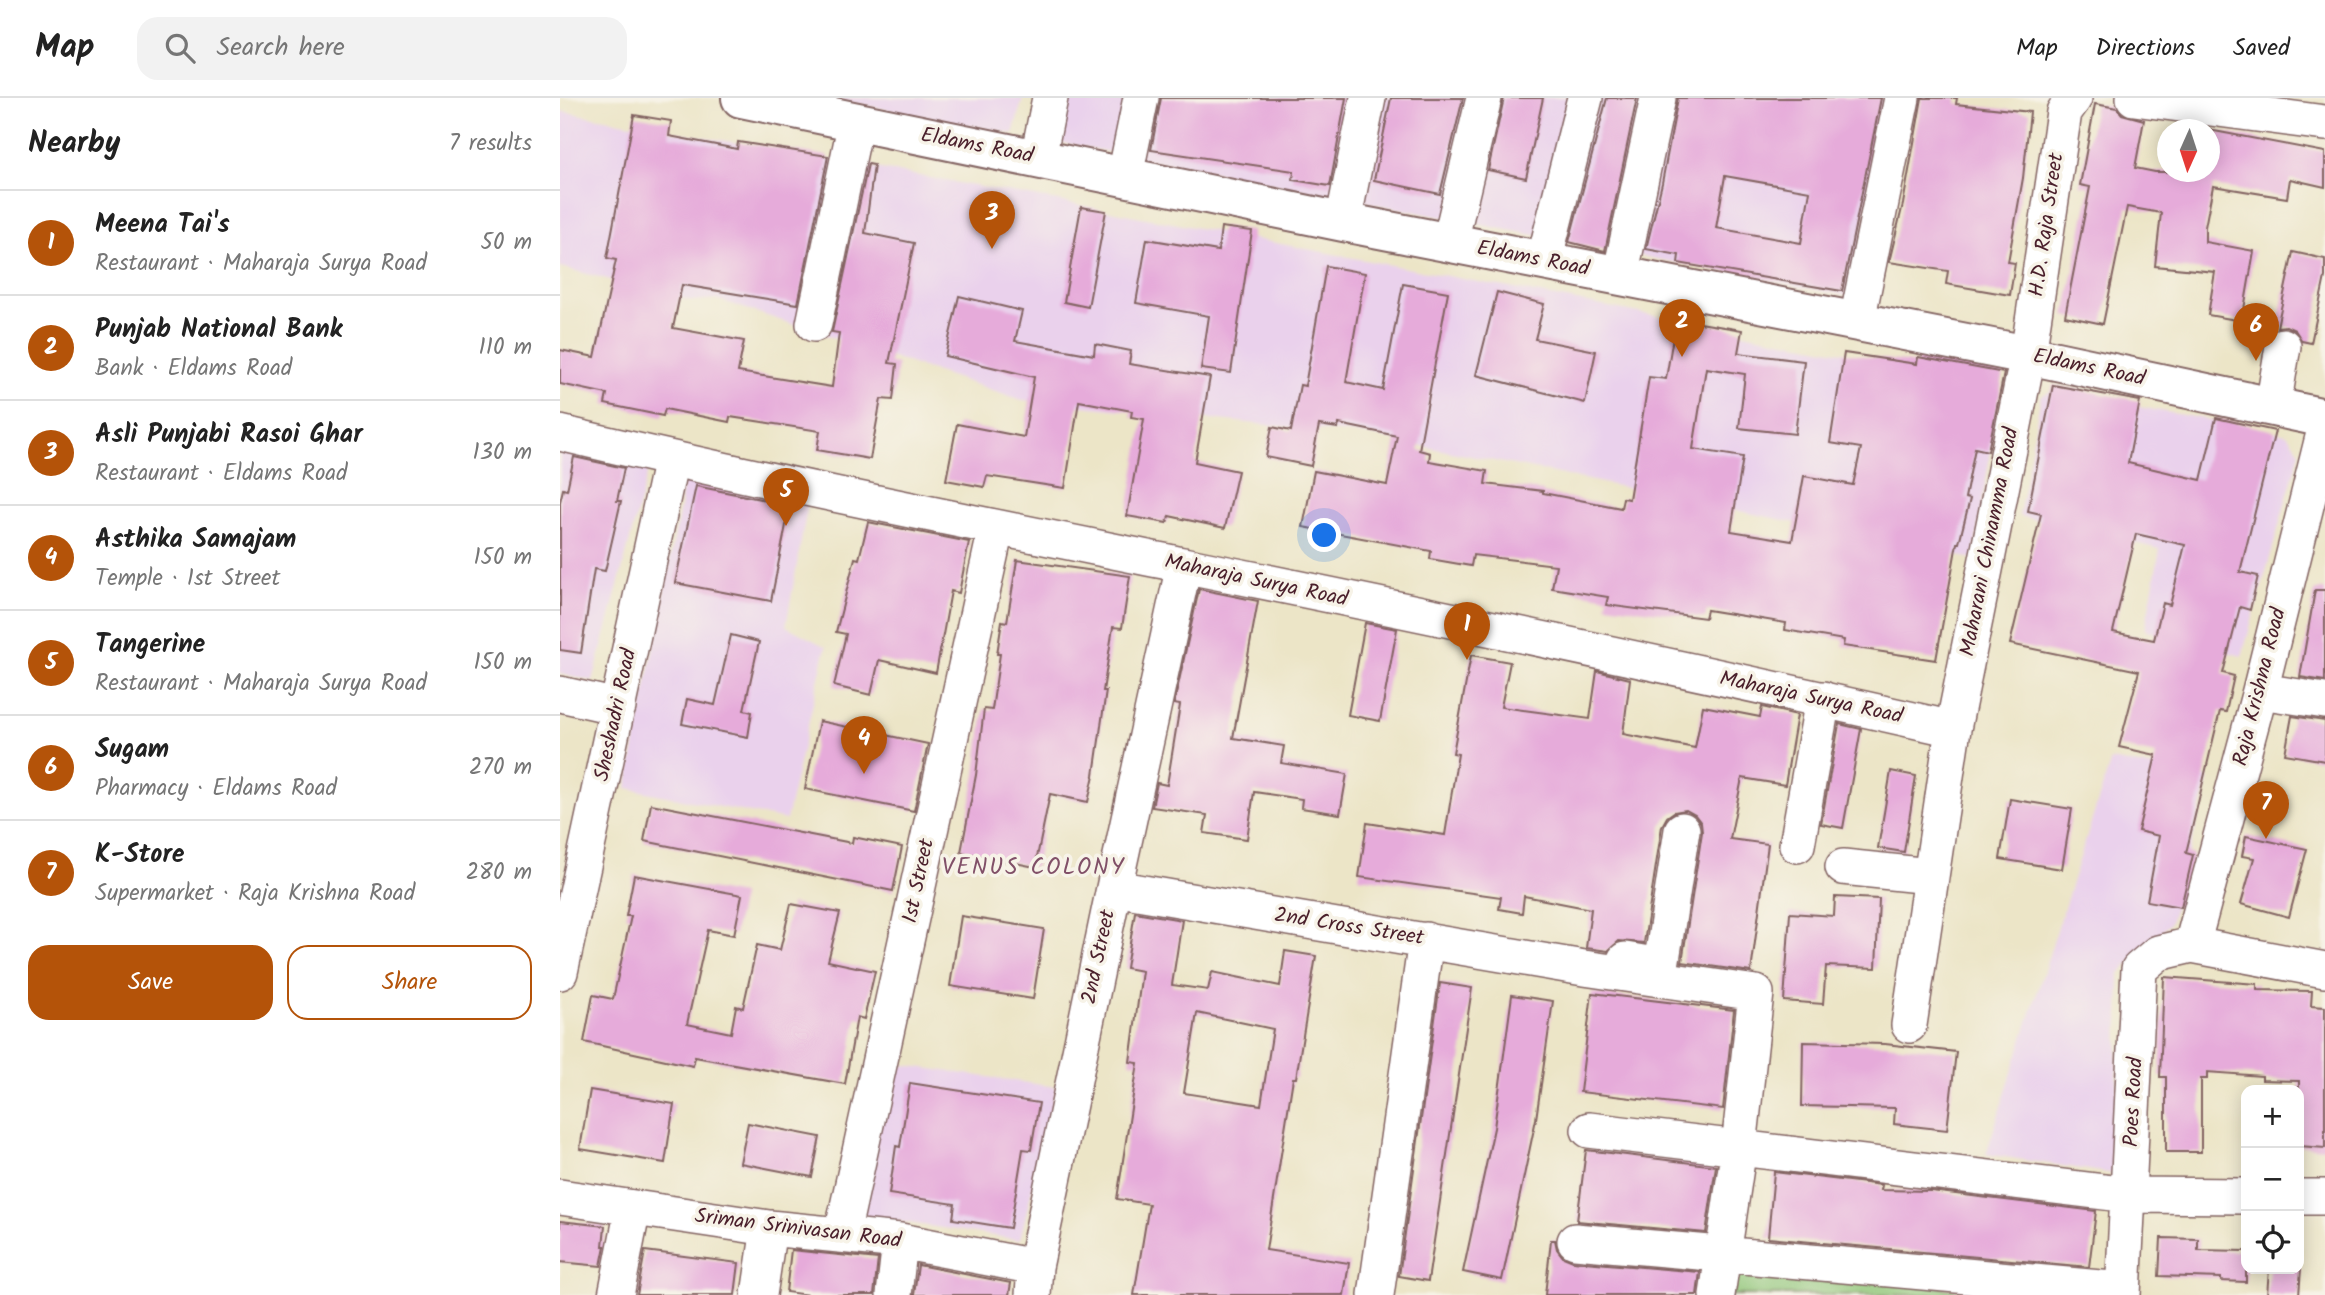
<!DOCTYPE html>
<meta charset="utf-8">
<style>
:root{--surface:#fff;--page:#f2f2f2;--text:#222;--muted:#767676;--line:#e0e0e0;--accent:#b45309}
body{margin:0;font-family:Kalam,sans-serif;background:var(--page);color:var(--text)}
.controls{position:absolute;right:21px;bottom:21px;display:grid;overflow:hidden;border-radius:14px;box-shadow:0 4px 18px #0003}
.controls button{width:63px;height:63px;display:grid;place-items:center;padding:0;border:0;border-bottom:2px solid var(--line);background:var(--surface);color:var(--text);font:35px sans-serif}
.compass{position:absolute;left:1597px;top:21px;width:63px;height:63px;border-radius:50%;background:var(--surface);box-shadow:0 4px 18px #0003;rotate:183deg}
.you{position:absolute;left:765px;top:438px;width:24px;height:24px;margin:-18px;border:5px solid #fff;border-radius:50%;background:#1a73e8;box-shadow:0 0 0 10px #1a73e833}
.badge{display:grid;place-items:center;width:46px;height:46px;border-radius:50%;background:var(--accent);color:#fff;font-size:23px;font-weight:700}
.pin{position:absolute;translate:-50% -58px;filter:drop-shadow(0 2px 4px #0008)}
.pin::after{content:'';position:absolute;top:37px;width:24px;height:21px;background:inherit;clip-path:polygon(0 0,100% 0,50% 100%)}
.list{margin:0;padding:0;list-style:none}
h2{display:flex;justify-content:space-between;align-items:center;height:91px;margin:0;padding:0 28px;font-size:30px}
h2 small{font-size:23px;font-weight:400;color:var(--muted)}
.list li{display:grid;grid-template-columns:46px 1fr auto;gap:21px;align-items:center;box-sizing:border-box;height:105px;padding:0 28px;border-top:2px solid var(--line)}
.list b{display:block;font-size:26px;white-space:nowrap}
.list p{margin:0;font-size:23px;white-space:nowrap;color:var(--muted)}
.list em{font-size:23px;font-style:normal;color:var(--muted)}
.actions{display:flex;gap:14px;padding:21px 28px}
.actions a{flex:1;padding:16px 0;border:2px solid var(--accent);border-radius:21px;text-align:center;font-size:24px;color:var(--accent)}
.actions .main{background:var(--accent);color:#fff}
.icon{flex:none;width:38px;height:38px;fill:none;stroke:currentColor;stroke-width:2;stroke-linecap:round;stroke-linejoin:round}
.map{position:relative;flex:none;width:1765px;height:1197px;overflow:hidden}
header{display:flex;align-items:center;gap:42px;box-sizing:border-box;height:98px;padding:0 35px;background:var(--surface);border-bottom:2px solid var(--line)}
header strong{font-size:33px}
nav{display:flex;gap:38px;margin-inline-start:auto;font-size:24px}
.search{width:490px;height:63px;background:var(--page);display:flex;align-items:center;gap:18px;box-sizing:border-box;padding:0 24px;border-radius:21px;color:var(--muted);font-size:26px}
main{display:flex}
aside{flex:1;background:var(--surface)}
.map>svg:first-child{display:block}
.built{fill:#ead1ec}
.green{fill:#90c679;stroke:#6d7252;stroke-width:2}
.building{fill:#e6abda;fill-rule:evenodd}
.lines{fill:none;stroke-linecap:round;stroke-linejoin:round}
.minor-casing{stroke:#836462;stroke-width:38}
.major-casing{stroke:#836462;stroke-width:42}
.minor{stroke:#fff;stroke-width:35}
.major{stroke:#fff;stroke-width:38}
.labels{text-anchor:middle;dominant-baseline:central;stroke-width:7;stroke-linejoin:round;paint-order:stroke}
.street-label{font-size:21px;fill:#4a1f2b;stroke:#f7f3e8}
.neighbourhood-label{font-size:23px;letter-spacing:2px;fill:#815068;stroke:#f7f3e8}
</style>
<header>
<strong>Map</strong>
<div class="search"><svg class="icon" aria-label="search" viewBox="0 0 24 24"><circle cx="10" cy="10" r="6"/><path d="M15 15l6 6"/></svg>Search here</div>
<nav><a>Map</a><a>Directions</a><a>Saved</a></nav>
</header>
<main>
<aside>
<h2>Nearby<small>7 results</small></h2>
<ul class="list">
<li><span class="badge">1</span><div><b>Meena Tai's</b><p>Restaurant · Maharaja Surya Road</p></div><em>50 m</em></li>
<li><span class="badge">2</span><div><b>Punjab National Bank</b><p>Bank · Eldams Road</p></div><em>110 m</em></li>
<li><span class="badge">3</span><div><b>Asli Punjabi Rasoi Ghar</b><p>Restaurant · Eldams Road</p></div><em>130 m</em></li>
<li><span class="badge">4</span><div><b>Asthika Samajam</b><p>Temple · 1st Street</p></div><em>150 m</em></li>
<li><span class="badge">5</span><div><b>Tangerine</b><p>Restaurant · Maharaja Surya Road</p></div><em>150 m</em></li>
<li><span class="badge">6</span><div><b>Sugam</b><p>Pharmacy · Eldams Road</p></div><em>270 m</em></li>
<li><span class="badge">7</span><div><b>K-Store</b><p>Supermarket · Raja Krishna Road</p></div><em>280 m</em></li>
</ul>
<div class="actions"><a class="main">Save</a><a>Share</a></div>
</aside>
<div class="map">
<svg width="1765" height="1197" viewBox="0 0 1765 1197">
<rect width="100%" height="100%" fill="#f7f3e8"/>
<filter id="ink" filterUnits="userSpaceOnUse"><feTurbulence type="fractalNoise" baseFrequency=".0143" numOctaves="2"/><feDisplacementMap in="SourceGraphic" scale="14" xChannelSelector="R" yChannelSelector="G"/><feConvolveMatrix kernelMatrix="1 2 1 2 8 2 1 2 1" color-interpolation-filters="sRGB"/></filter>
<filter id="wash" filterUnits="userSpaceOnUse"><feTurbulence type="fractalNoise" baseFrequency=".00686" numOctaves="4" result="noise"/><feDisplacementMap in="SourceGraphic" scale="28" xChannelSelector="R" yChannelSelector="G"/><feGaussianBlur stdDeviation="1.57" result="paint"/><feColorMatrix in="noise" values="0 0 0 0 0 0 0 0 0 0 0 0 0 0 0 0 0 1.4 0 .05"/><feComposite in="paint" operator="in"/></filter>
<g filter="url(#wash)">
<rect width="100%" height="100%" fill="#ece5c7"/>
<path class="built" d="M266,0H463L453,36Z
M498,0H1325L1291,199L488,42Z
M0,13L503,104L1422,281L1440,296L1413,461L808,337L462,302L156,201L133,203L0,169Z
M1491,293L1727,336L1740,354L1682,558L1585,532L1600,451L1459,418L1481,298Z
M0,343L90,365L33,583L0,576Z
M124,373L249,399L226,528L266,549L226,722L67,690L121,404Z
M1551,662L1649,680L1610,825L1560,875L1555,1076L1426,1056Z
M330,965L496,989L460,1142L297,1117Z"/>
<path class="green" d="M1166,1155L1427,1197H1161Z"/>
<g id="blocks">
<path class="building" d="M601,0H786L770,88L733,82L734,73L591,52Z
M831,0H903L880,96L814,82Z
M944,0H983L966,80L928,72Z
M1047,0H1077L1045,153L1009,144Z
M1118,0H1321L1282,193L1118,165L1119,157L1086,151L1102,85ZM1165,78L1250,93L1241,145L1156,130Z
M1362,0H1397L1396,6L1470,14L1463,80L1448,164L1455,165L1450,197L1386,186L1388,173L1329,164L1343,106Z
M1535,6L1557,10L1562,16L1584,22L1575,70L1595,74H1649V32L1765,54V89L1730,81L1727,100L1653,88L1645,129V144L1694,153L1682,223L1648,217L1655,174L1595,168L1601,115L1567,109L1543,226L1505,218L1530,89L1520,87Z
M74,17L111,23L109,38L177,51L178,44L268,58L238,206L122,187L113,230L184,243L178,274L272,289L279,235L272,234L308,66L314,67L305,135L354,145L329,265L337,266L333,302L321,301L310,361L257,352L260,333L170,319L169,324L105,311L103,318L45,306L47,296L0,286V252L35,259L56,162L47,160Z
M521,109L546,113L528,209L504,204Z
M661,129L692,133L671,275L641,271L649,218L576,205L587,141L658,153Z
M1733,154L1765,161V179L1751,245L1742,243L1735,232L1726,228L1717,229Z
M766,168L805,175L786,284L823,292L843,186L888,194L859,352L870,355L869,363L927,373L925,386L983,393V395L1061,410L1063,400L1069,401L1089,279L1106,281L1116,221L1182,232L1178,255L1244,263L1235,336L1179,330L1185,276L1146,270L1133,351L1183,359L1171,433L1232,443L1244,378L1293,387L1301,350L1270,345L1284,255L1357,266L1358,259L1444,275L1428,353L1415,350L1405,400L1410,401L1399,445H1397L1376,562L1283,548L1284,542L1225,532L1226,525L1147,512L1145,520L1046,507L1048,499L992,490L996,467L913,457L911,468L870,461L871,453L743,429L754,373L827,387L837,338L779,326L778,330L759,327L751,368L706,359L712,329L731,333L740,287L745,288Z
M937,194L984,206L975,241L1036,253L1025,305L916,277Z
M399,198L462,213L455,243L534,257L535,246L571,253L569,266L650,279L635,364L678,373L665,430L609,418L607,425L567,418L584,321L571,319L572,313L519,303L505,390L427,378L424,389L386,382L397,326L464,339L474,279L385,258Z
M1493,287L1580,303L1568,365L1641,382L1656,320L1715,333L1680,474L1698,478L1690,512L1680,509L1663,575L1674,578L1666,614L1660,613L1626,755L1633,757L1621,809L1587,803L1599,738L1578,733L1596,657L1559,649L1579,573L1450,546L1481,416L1468,413ZM1576,436L1625,447L1610,507L1603,505L1594,542L1553,534Z
M14,359L64,370L57,403H61L45,473L34,471L21,555L0,552V404L3,391L7,392Z
M136,388L230,407L211,503L115,485Z
M308,424L409,444L399,495L391,493L376,575L319,562L311,597L274,588L286,536L276,534L295,460L299,461Z
M457,462L570,478L562,530L553,529L543,593H546L534,677L528,704L490,696L475,769L401,754L416,677L424,611L432,612L440,556H437L442,523L447,524Z
M639,491L698,503L673,640L724,648L721,665L787,676L780,716L741,710L742,701L694,694L687,741L644,735L647,717L592,709L597,685L607,687L620,607L614,606Z
M1755,492H1765V583L1740,579Z
M805,525L837,531L820,623L788,617Z
M171,537L199,544L184,612L192,614L188,639L122,626L127,601L155,607Z
M911,557L950,564L941,609L1030,621L1037,573L1070,581L1063,636L1135,650L1143,608L1200,619L1202,609L1237,617L1225,687L1182,680L1170,741L1208,746L1191,874L1122,864L1142,734L1141,725L1135,717L1126,712L1114,714L1107,719L1102,728L1084,845L1059,843L1048,853L1026,850L1031,811L964,798L962,815L939,811L941,799L799,779L807,725L885,737L898,656L893,655Z
M1732,618L1765,623V663L1725,656Z
M259,623L368,646L354,713L245,691Z
M1279,626L1301,631L1283,730L1261,726Z
M1331,673L1356,678L1344,754L1318,750Z
M1450,701L1512,711L1502,771L1440,761Z
M91,706L292,745L293,739L342,749L333,793L84,743Z
M1686,738L1747,751L1729,819L1681,806L1694,760L1682,758Z
M74,777L182,797L174,837L148,832L127,926L171,935L176,908L183,910L197,847L220,852L231,806L280,815L268,863L315,873L304,921L297,919L285,986L135,959L133,968L24,944L33,897L53,901L71,818H66Z
M1275,799L1319,801L1316,870L1266,868L1263,906L1224,903L1230,815L1274,818Z
M575,814L622,822L612,887L648,892L652,874L720,888L725,853L756,858L736,980H733L706,1152L789,1165L784,1197H574L589,1106L557,1101L578,965L570,964L582,873L566,870ZM637,915L713,931L701,1007L624,995Z
M401,818L484,831L473,901L390,888Z
M1604,879L1697,886V892L1752,893L1751,908L1765,909V1050L1739,1048V983L1702,982V978L1647,974V981H1641V1054H1606V979H1600Z
M880,885L912,890L868,1183L839,1178Z
M1032,895L1174,912L1163,1011L1020,994Z
M952,897L993,903L976,1021L942,1182L903,1174L934,1030Z
M1243,944L1325,946L1396,954L1387,1032L1334,1026L1335,1010L1242,1008Z
M350,985L479,1005L471,1052L463,1051L450,1130L393,1121L395,1106L329,1096L336,1048L340,1049Z
M30,992L114,1006L105,1065L20,1051Z
M188,1025L260,1039L252,1079L180,1065Z
M1026,1052L1156,1068L1146,1135L1017,1123Z
M1214,1074L1322,1087L1321,1092L1371,1093L1536,1113L1529,1169L1208,1140Z
M0,1123L45,1128L43,1148H45L41,1168L0,1164Z
M1601,1140L1638,1141V1152L1686,1153V1184L1661,1183V1180L1599,1178Z
M991,1142H995L997,1151L1003,1159L1013,1163L1140,1174L1137,1197H985Z
M231,1152L318,1161L314,1197H248L226,1194Z
M85,1153L179,1165L175,1197H77Z
M358,1167L451,1185L449,1197H354Z
M1709,1171H1741L1739,1197H1707Z"/>
</g>
</g>
<g filter="url(#ink)">
<use href="#blocks" fill-opacity="0" stroke="#836462" stroke-width="2"/>
<g class="lines">
<g class="minor-casing">
<path id="minor" d="M1574,0L1765,25
M478,60L490,0
M565,78L581,0
M783,124L808,0
M890,144L924,0
M984,163L1025,0
M1060,178L1098,0
M1297,223L1342,0
M254,226L296,23
M1713,309L1723,248
M0,335C207,384 415,425 623,467C880,519 1137,573 1393,631
M1700,593L1765,603
M0,596L58,609
M1237,747L1263,601
M1283,769L1370,778
M554,790L1024,870L1196,895L1179,1049L1157,1197
M1632,847L1700,593L1765,331
M1065,862L1101,868L1122,732
M0,874L111,361
M1349,927L1393,631L1468,257L1504,14L1514,0
M1029,1032L1570,1097L1686,1098
M0,1099L209,1130L340,1143L475,1169
M1739,1099H1765
M282,1136L436,431
M1015,1143L1563,1192
M56,1197L73,1110
M199,1197L209,1130
M334,1197L340,1143
M473,1197L475,1169L554,790L624,467
M816,1197L866,842
M1563,1197L1579,871L1598,855L1632,847L1765,872"/>
</g>
<g class="major-casing">
<path id="major" d="M181,0L783,124L1468,257L1765,320"/>
</g>
<use href="#minor" class="minor"/>
<use href="#major" class="major"/>
</g>
</g>
<g class="labels">
<g class="street-label">
<text transform="translate(417 48) rotate(11)">Eldams Road</text>
<text transform="translate(1487 127) rotate(-82)">H.D. Raja Street</text>
<text transform="translate(973 161) rotate(11)">Eldams Road</text>
<text transform="translate(1529 270) rotate(12)">Eldams Road</text>
<text transform="translate(1430 444) rotate(-79)">Maharani Chinamma Road</text>
<text transform="translate(696 483) rotate(12)">Maharaja Surya Road</text>
<text transform="translate(1700 589) rotate(-76)">Raja Krishna Road</text>
<text transform="translate(1251 600) rotate(12)">Maharaja Surya Road</text>
<text transform="translate(56 617) rotate(-78)">Sheshadri Road</text>
<text transform="translate(359 783) rotate(-78)">1st Street</text>
<text transform="translate(789 829) rotate(9)">2nd Cross Street</text>
<text transform="translate(539 859) rotate(-78)">2nd Street</text>
<text transform="translate(1574 1004) rotate(-87)">Poes Road</text>
<text transform="translate(238 1131) rotate(7)">Sriman Srinivasan Road</text>
</g>
<g class="neighbourhood-label">
<text x="474" y="770">VENUS COLONY</text>
</g>
</g>
</svg>
<div class="controls">
<button>+</button>
<button>−</button>
<button><svg class="icon" aria-label="locate" viewBox="0 0 24 24"><circle cx="12" cy="12" r="6"/><path d="M12 2v4M12 18v4M2 12h4M18 12h4"/></svg></button>
</div>
<svg class="compass" viewBox="-18 -18 36 36"><path d="M0-13l5 13h-10z" fill="#e53935"/><path d="M0 13l5-13h-10z" fill="#767676"/></svg>
<div class="you"></div>
<div class="pin badge" style="left:907px;top:562px">1</div>
<div class="pin badge" style="left:1122px;top:259px">2</div>
<div class="pin badge" style="left:432px;top:151px">3</div>
<div class="pin badge" style="left:304px;top:676px">4</div>
<div class="pin badge" style="left:226px;top:428px">5</div>
<div class="pin badge" style="left:1696px;top:263px">6</div>
<div class="pin badge" style="left:1706px;top:741px">7</div>
</div>
</main>
